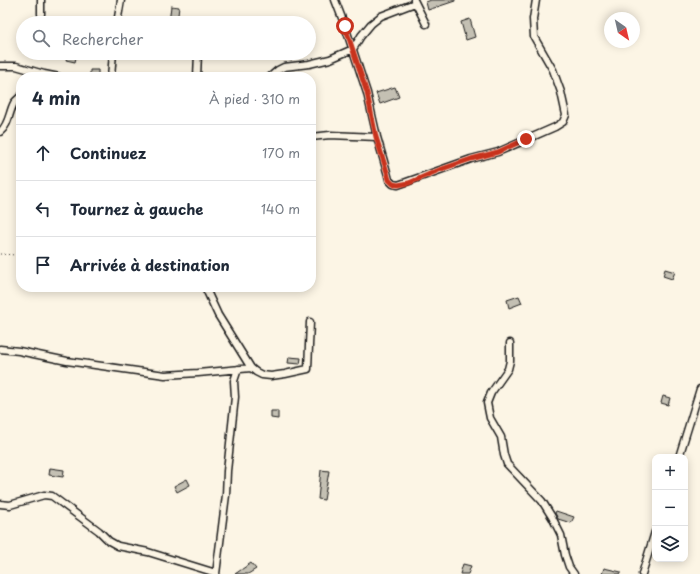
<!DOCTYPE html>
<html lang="fr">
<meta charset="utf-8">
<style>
:root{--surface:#fff;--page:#f2f2f3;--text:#1f2937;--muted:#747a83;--line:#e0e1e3}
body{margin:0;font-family:"Playpen Sans",sans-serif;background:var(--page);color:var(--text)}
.controls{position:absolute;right:12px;bottom:12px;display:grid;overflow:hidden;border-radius:8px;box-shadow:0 2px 10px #0003}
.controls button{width:36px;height:36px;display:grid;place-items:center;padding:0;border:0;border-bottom:1px solid var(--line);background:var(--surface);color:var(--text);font:20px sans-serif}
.compass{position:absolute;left:604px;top:12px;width:36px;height:36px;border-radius:50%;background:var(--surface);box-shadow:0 2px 10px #0003;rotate:146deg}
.stop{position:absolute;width:12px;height:12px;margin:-9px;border:3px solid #c8321e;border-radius:50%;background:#fff}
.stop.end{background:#c8321e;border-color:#fff;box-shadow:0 1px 4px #0008}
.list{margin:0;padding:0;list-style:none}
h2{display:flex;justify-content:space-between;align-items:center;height:52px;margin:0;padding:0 16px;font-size:17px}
h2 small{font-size:13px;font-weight:400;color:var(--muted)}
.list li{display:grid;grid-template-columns:26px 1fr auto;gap:12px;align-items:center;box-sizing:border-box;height:56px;padding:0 16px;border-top:1px solid var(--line)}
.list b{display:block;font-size:15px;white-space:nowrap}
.list em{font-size:13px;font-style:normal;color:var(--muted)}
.icon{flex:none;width:22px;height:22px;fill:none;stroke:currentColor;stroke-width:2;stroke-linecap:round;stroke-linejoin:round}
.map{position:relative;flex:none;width:700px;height:574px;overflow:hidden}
.search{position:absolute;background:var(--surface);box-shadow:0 2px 10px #0003;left:16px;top:16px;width:300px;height:44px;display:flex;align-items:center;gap:10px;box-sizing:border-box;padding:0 14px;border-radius:22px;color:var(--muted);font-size:15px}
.panel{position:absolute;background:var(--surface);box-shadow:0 2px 10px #0003;left:16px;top:72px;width:300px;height:220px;border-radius:16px}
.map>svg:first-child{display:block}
.building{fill:#c4c0b3;stroke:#1c1c1c}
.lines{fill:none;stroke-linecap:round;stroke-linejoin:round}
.minor-casing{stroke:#1c1c1c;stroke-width:9}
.path{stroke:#1c1c1c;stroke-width:1;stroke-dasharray:1 3;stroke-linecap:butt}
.minor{stroke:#fcf5e5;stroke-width:6}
.route{stroke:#c8321e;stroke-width:5}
</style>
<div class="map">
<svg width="700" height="574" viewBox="0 0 700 574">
<rect width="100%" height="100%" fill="#fcf5e5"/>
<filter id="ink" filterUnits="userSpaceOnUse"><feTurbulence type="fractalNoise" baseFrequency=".025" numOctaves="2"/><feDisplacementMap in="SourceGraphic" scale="8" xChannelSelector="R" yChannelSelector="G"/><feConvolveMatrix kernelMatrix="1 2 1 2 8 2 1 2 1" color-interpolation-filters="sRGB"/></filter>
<g filter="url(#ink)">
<path class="building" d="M431,0H455V1L428,10L426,2Z
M171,6L179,7L177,23H169Z
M470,19L475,37L466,40L461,22Z
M68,53H77L75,62L66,60Z
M90,70H98V76H90Z
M395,87L399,97L380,104L376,93Z
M665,269L675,272L672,279L663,276Z
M519,296L522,303L509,308L507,300Z
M289,357L301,358L300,364L288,363Z
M663,396L670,398L668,405L661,403Z
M271,411H278V419L271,418Z
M50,468L64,470L63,477L49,475Z
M321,470L329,471L324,500L318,499Z
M187,479L190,485L177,492L174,486Z
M556,511L574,517L571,523L558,519L555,513Z
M251,563L256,569L248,574H235Z
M463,564L471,566L468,574H460Z
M604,568L621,572V574H602Z"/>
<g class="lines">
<g class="minor-casing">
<path id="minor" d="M335,0L345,26L367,93L377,137L387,172L389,180L393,184L398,185L471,159L498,152L555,127L563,122L566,115L561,92L553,70L534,37L533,19L536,0
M414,0L426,24
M41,14V0
M117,23L121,0
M0,66H16L44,74
M41,76L44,74L59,77
M111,77L113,53
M197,77L198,53
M270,77L278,70L284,67L309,64L330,59L353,49L361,36L371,24L381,16L415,3
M0,132C9,125 9,112 14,103C16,100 19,98 21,96
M311,137L330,135L377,137
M205,287L218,315L251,368L256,372L262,375L271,376L285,374L308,369L310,322
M510,343V361L508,369L491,393L487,403L490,418L501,437L504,455L507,464L542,501L552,517L561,535L565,555L569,567L574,574
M0,349L19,351L67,361L165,375L198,373L251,368
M679,457L700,389
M0,504L10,505L44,495L52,496L99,531L109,541L118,546L148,552L216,573
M216,574L226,495L227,471L235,397L234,381L238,369
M642,574L655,532"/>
</g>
<path class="path" d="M0,254L16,255L21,253"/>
<use href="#minor" class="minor"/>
</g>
</g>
<g class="lines" filter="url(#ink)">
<path class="route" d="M345,26L367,93L376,137L387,172L389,180L393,184L398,185L409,183L439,170L471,159L498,152L526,139"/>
</g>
</svg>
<div class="controls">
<button>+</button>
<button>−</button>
<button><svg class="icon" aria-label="layers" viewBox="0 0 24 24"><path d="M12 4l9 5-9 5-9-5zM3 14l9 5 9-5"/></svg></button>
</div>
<svg class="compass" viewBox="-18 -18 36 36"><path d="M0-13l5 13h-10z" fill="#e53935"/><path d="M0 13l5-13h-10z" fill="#747a83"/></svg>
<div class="stop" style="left:345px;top:26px"></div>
<div class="stop end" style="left:526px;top:139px"></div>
<div class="search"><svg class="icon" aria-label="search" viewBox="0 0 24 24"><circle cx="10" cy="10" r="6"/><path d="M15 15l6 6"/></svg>Rechercher</div>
<section class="panel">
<h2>4 min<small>À pied · 310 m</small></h2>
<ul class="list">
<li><svg class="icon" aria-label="ahead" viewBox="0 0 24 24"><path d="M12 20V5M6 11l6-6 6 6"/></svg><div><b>Continuez</b></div><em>170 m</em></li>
<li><svg class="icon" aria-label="left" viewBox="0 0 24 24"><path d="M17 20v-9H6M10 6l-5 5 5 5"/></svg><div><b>Tournez à gauche</b></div><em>140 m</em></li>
<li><svg class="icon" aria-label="arrive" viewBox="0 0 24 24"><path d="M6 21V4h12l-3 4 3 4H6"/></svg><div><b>Arrivée à destination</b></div></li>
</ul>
</section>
</div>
